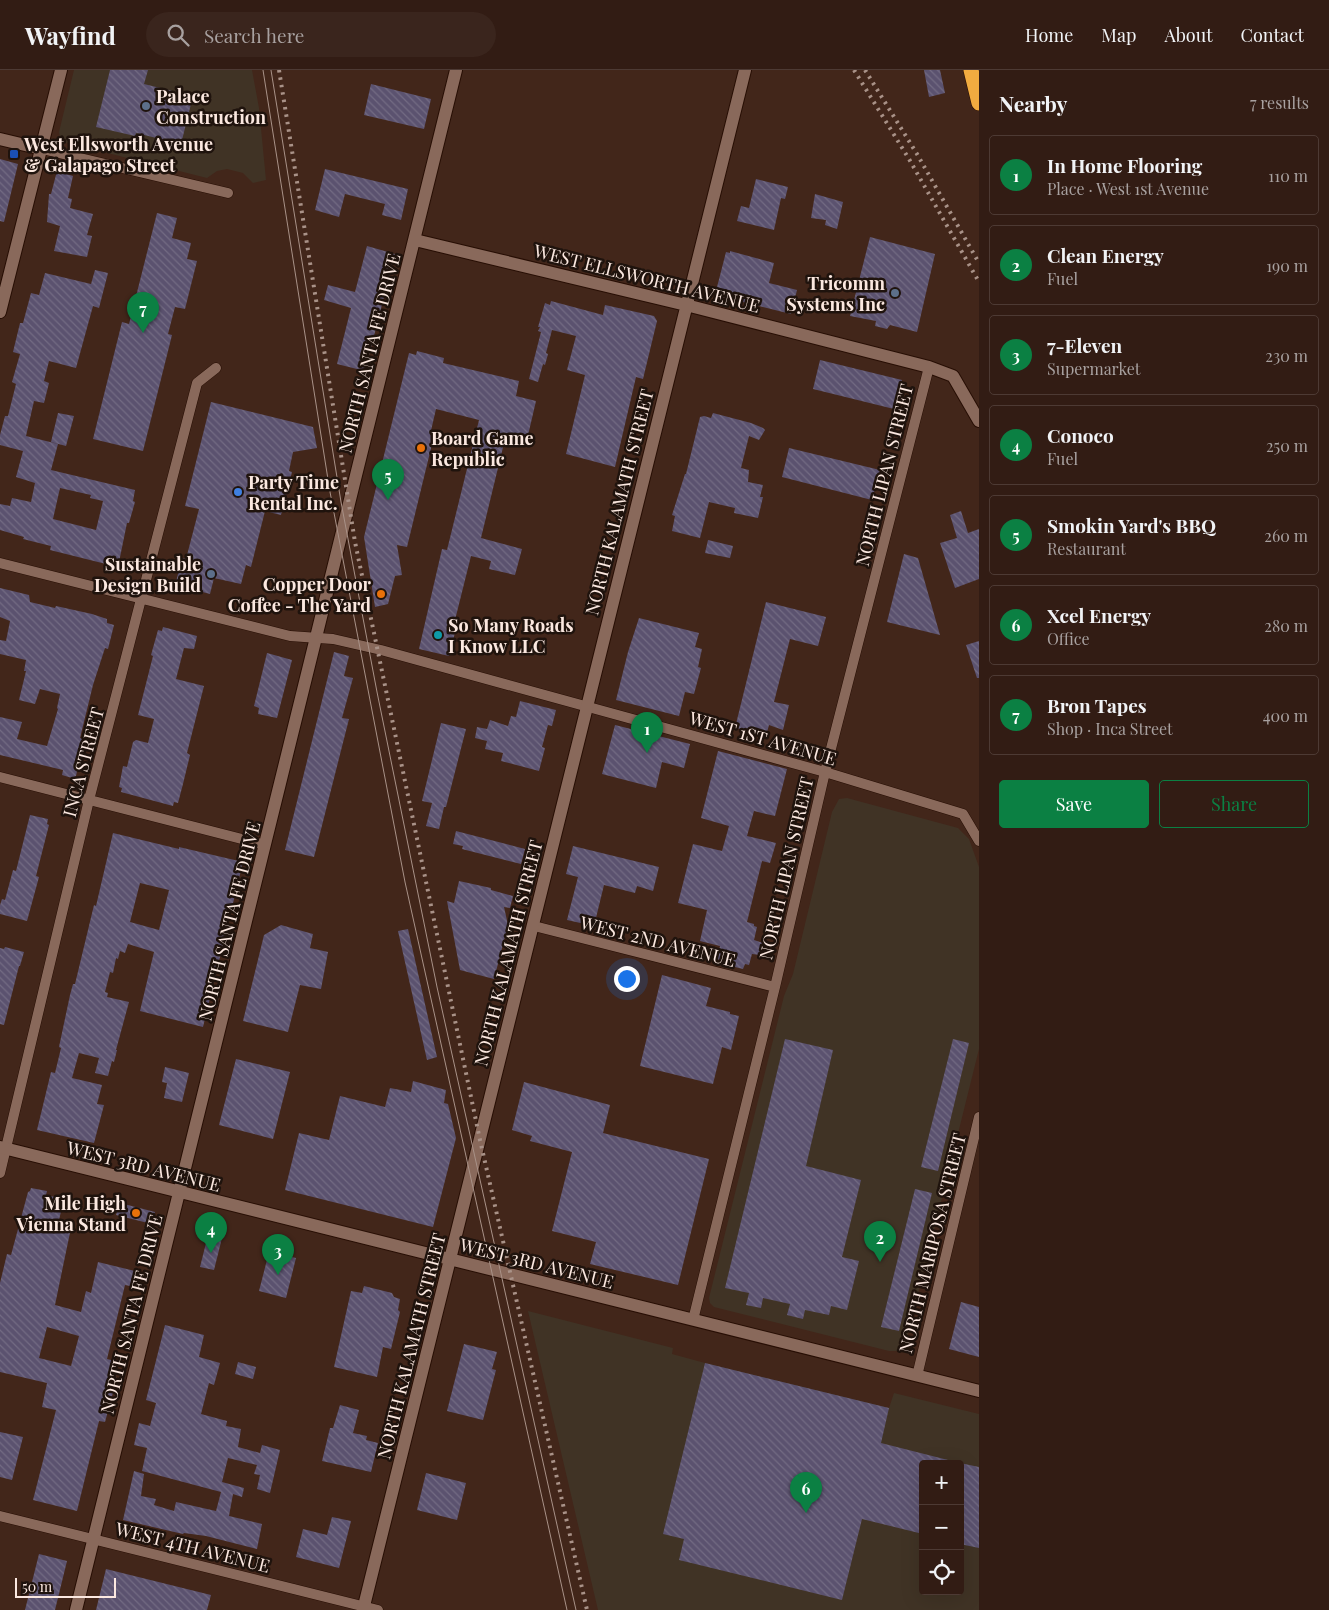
<!DOCTYPE html>
<meta charset="utf-8">
<style>
:root{--surface:#321c14;--page:#3a251d;--text:#f1f3f6;--muted:#a8a1a0;--line:#4d3a34;--accent:#0b8043}
body{margin:0;font-family:"Playfair Display",serif;background:var(--page);color:var(--text)}
.controls{position:absolute;right:15px;bottom:15px;display:grid;overflow:hidden;border-radius:5px;box-shadow:0 5px 20px #0002}
.controls button{width:45px;height:45px;display:grid;place-items:center;padding:0;border:0;border-bottom:1px solid var(--line);background:var(--surface);color:var(--text);font:25px sans-serif}
.scale{position:absolute;left:15px;bottom:12px;width:101px;box-sizing:border-box;padding-left:5px;border:2px solid #fbe8e0;border-top:0;font-size:14px;line-height:18px;white-space:nowrap;color:#fbe8e0;-webkit-text-stroke:4px #1f130d;paint-order:stroke}
.you{position:absolute;left:626px;top:908px;width:18px;height:18px;margin:-12px;border:4px solid #fff;border-radius:50%;background:#1a73e8;box-shadow:0 0 0 8px #1a73e833}
.badge{display:grid;place-items:center;width:32px;height:32px;border-radius:50%;background:var(--accent);color:#fff;font-size:16px;font-weight:700}
.pin{position:absolute;translate:-50% -41px;filter:drop-shadow(0 1px 2px #0008)}
.pin::after{content:'';position:absolute;top:26px;width:18px;height:15px;background:inherit;clip-path:polygon(0 0,100% 0,50% 100%)}
.list{margin:0;padding:0;list-style:none}
h2{display:flex;justify-content:space-between;align-items:center;height:65px;margin:0;padding:0 20px;font-size:21px}
h2 small{font-size:16px;font-weight:400;color:var(--muted)}
.list li{display:grid;grid-template-columns:32px 1fr auto;gap:15px;align-items:center;box-sizing:border-box;height:80px;margin:0 10px 10px;padding:0 10px;border:1px solid var(--line);border-radius:5px}
.list b{display:block;font-size:19px;white-space:nowrap}
.list p{margin:0;font-size:16px;white-space:nowrap;color:var(--muted)}
.list em{font-size:16px;font-style:normal;color:var(--muted)}
.actions{display:flex;gap:10px;padding:15px 20px}
.actions a{flex:1;padding:11px 0;border:1px solid var(--accent);border-radius:5px;text-align:center;font-size:18px;color:var(--accent)}
.actions .main{background:var(--accent);color:#fff}
.icon{flex:none;width:28px;height:28px;fill:none;stroke:currentColor;stroke-width:2;stroke-linecap:round;stroke-linejoin:round}
.map{position:relative;flex:none;width:979px;height:1540px;overflow:hidden}
header{display:flex;align-items:center;gap:30px;box-sizing:border-box;height:70px;padding:0 25px;background:var(--surface);border-bottom:1px solid var(--line)}
header strong{font-size:24px}
nav{display:flex;gap:28px;margin-inline-start:auto;font-size:18px}
.search{width:350px;height:45px;background:var(--page);display:flex;align-items:center;gap:12px;box-sizing:border-box;padding:0 18px;border-radius:28px;color:var(--muted);font-size:19px}
main{display:flex}
aside{flex:1;background:var(--surface)}
.map>svg:first-child{display:block}
.industrial{fill:#403325;fill-rule:evenodd}
.building{fill:url(#building-back-hatch);fill-rule:evenodd}
.lines{fill:none;stroke-linecap:round;stroke-linejoin:round}
.street-casing{stroke:#270e04;stroke-width:11}
.secondary-casing{stroke:#270e04;stroke-width:14}
.highway-casing{stroke:#270e04;stroke-width:16}
.street{stroke:#89695b;stroke-width:10}
.secondary{stroke:#89695b;stroke-width:12}
.highway{stroke:#f1ab40;stroke-width:15}
.tram{stroke:#a99288;stroke-width:1}
.rail{stroke:#a99288;stroke-width:4;stroke-dasharray:2.5 5;stroke-linecap:butt}
.service-dot{fill:#5c6f8a;stroke:#1f130d;stroke-width:2}
.transit-dot{fill:#1a4fb4;stroke:#1f130d;stroke-width:2}
.food-dot{fill:#e8710a;stroke:#1f130d;stroke-width:2}
.shop-dot{fill:#3f7fe0;stroke:#1f130d;stroke-width:2}
.culture-dot{fill:#0f9aa8;stroke:#1f130d;stroke-width:2}
.labels{text-anchor:middle;dominant-baseline:central;stroke-width:5;stroke-linejoin:round;paint-order:stroke}
.poi-label{font-size:18px;font-weight:bold;fill:#fbe8e0;stroke:#1f130d;text-anchor:start}
.street-label{font-size:18px;fill:#fbe8e0;stroke:#1f130d}
</style>
<header>
<strong>Wayfind</strong>
<div class="search"><svg class="icon" aria-label="search" viewBox="0 0 24 24"><circle cx="10" cy="10" r="6"/><path d="M15 15l6 6"/></svg>Search here</div>
<nav><a>Home</a><a>Map</a><a>About</a><a>Contact</a></nav>
</header>
<main>
<div class="map">
<svg width="979" height="1540" viewBox="0 0 979 1540">
<defs>
<pattern id="building-back-hatch" width="6" height="6" patternUnits="userSpaceOnUse" patternTransform="scale(1.25)"><rect width="6" height="6" fill="#5b526f"/><path d="M-1 5l2 2M0 0l6 6M5-1l2 2" fill="none" stroke="#736b83"/></pattern>
</defs>
<rect width="100%" height="100%" fill="#42261a"/>
<path class="industrial" d="M74,0H252L259,38L266,110L253,113L243,103L227,99L217,101L207,108L64,72L60,67L59,62Z
M847,728L958,758L969,769L979,797V979L906,1273L903,1279L897,1281H889L714,1237L710,1233L709,1228L784,926L793,904L832,742L839,729Z
M528,1241L673,1278L672,1284L705,1293L889,1338L894,1323L979,1344V1540H598ZM923,1394H960V1521H923Z"/>
<path class="building" d="M110,0H148L144,14L193,26L181,74L136,63L135,66L96,57Z
M924,0H940L945,23L929,27Z
M371,14L431,29L424,59L364,45Z
M0,89L18,94L4,152L0,151Z
M325,99L408,119L401,150L382,145L385,134L345,124L339,147L315,140Z
M57,101L73,106L68,128L72,129L70,138L93,144L87,165L92,166L87,187L54,181L60,156L47,152L49,124H51Z
M756,109L788,117L785,129L781,128L774,160L737,151L741,136L749,138Z
M815,124L843,132L837,159L825,155L826,150L811,148Z
M157,143L177,148L172,168L191,173L187,189L197,191L185,239L175,237L168,264L172,265L143,381L93,369L122,252L129,254Z
M870,167L935,184L917,262L890,255L887,259L875,256L876,251L850,246Z
M367,176L395,184L365,301L337,294L351,238L324,230L328,215L355,222Z
M730,181L774,193L769,213L797,220L791,244L715,225L726,182L730,183Z
M95,200L108,203L99,238L93,236L76,298L49,291L44,311L49,313L44,333L34,331L26,366L58,374L51,400L135,420L133,431L135,432L129,453H127L118,497L50,480L51,476L23,469L24,467L0,460V434L10,436L12,428L31,432L35,413L16,407L23,381L0,375V365L5,346H8L16,314L12,312L20,284L13,282L20,253H23L31,223L39,225L45,203L91,214ZM60,418L91,425L90,428L103,431L96,460L53,449Z
M551,231L603,245L605,235L654,246L657,251L643,309L636,307L615,397L566,384L585,305L567,300L576,266L552,260L546,283L548,284L545,295L543,294L538,312L529,309L541,262L538,261L540,257H538L545,233L550,235Z
M417,281L444,288L443,293L519,311L516,326L536,331L526,374L505,369L481,468L522,479L515,505L489,499L491,491L471,486L455,550L458,551L449,586L419,579L442,479L447,480L479,350L436,339L430,365L434,366L407,477L397,475L402,505L395,506L388,534L375,537L364,467L409,283L416,285Z
M820,290L902,310L894,339L813,319Z
M211,332L313,357L317,378L293,382L289,401L292,402L281,445L265,441L251,497L246,495L241,514L214,508L210,524L195,520L196,517L176,512L182,488L186,489L199,439L185,436Z
M58,343L74,346L66,376L51,372Z
M713,343L751,353L763,358L765,360L759,370L749,366L741,398L749,400L748,412L763,415L760,427H763L758,448L734,443L735,438L709,432L700,468L672,461L675,446L672,445L685,404H686L700,347L704,346L711,348Z
M789,378L880,400L872,430L782,407Z
M961,441L968,463L979,459V509L955,518L940,473L957,468L950,445Z
M708,470L733,476L730,488L705,483Z
M904,484L918,488L940,565L887,552Z
M0,518L29,525L30,532L55,538L56,536L92,544L107,549V553L114,555L108,579L105,578L93,615L80,668L84,669L76,706L72,708L62,705L63,700L0,685V647L22,652L17,669L47,676L58,639L57,638L60,624L40,619L35,634L19,630L26,601H24L26,590L0,584V570L6,571L10,551L0,547Z
M766,532L826,547L818,576L790,569L774,632L789,635L783,660L769,655L766,666L735,658Z
M639,548L699,563L695,577L702,579L698,597L701,598L694,624L685,622L679,646L616,630L628,582Z
M163,557L197,566L194,579L184,578L176,609L204,616L187,683L190,685L183,714L178,733L174,732L173,736L121,722L122,718L119,717L123,696L127,697L133,672L136,670L148,673L154,649L138,645L153,586L151,585L158,560L162,561Z
M979,571V608H977L966,575Z
M334,582L349,586L344,606L353,608L342,648L349,649L314,787L285,780Z
M267,583L292,590L277,648L258,644L259,638L254,636Z
M520,631L556,640L552,656L548,655L542,677L545,678L539,701L501,691L503,683L485,679L487,671L475,668L477,657L487,659L490,650L508,656L511,646L516,647Z
M441,653L466,659L446,737H444L439,759L426,756L432,733L422,731Z
M615,655L690,674L684,698L662,692L656,718L602,704Z
M718,681L787,699L775,746L754,741L747,766L776,773L770,793L762,791L747,852L754,854V856L757,857L754,870L763,873L760,885L752,884L749,895L745,894L743,899L719,893L720,890L717,889L720,876L700,871L707,840L678,833L693,774L722,781L729,756L701,748Z
M30,745L48,749L47,754L49,755L36,806L39,807L27,851L0,844V835L2,829L5,830L13,800L16,801Z
M456,761L525,779L521,794L462,779L463,776L453,774Z
M113,763L179,779V777L243,792L203,957L140,941L154,882L128,874L125,883L120,881L118,889L116,888L113,903L110,902L105,922L108,923L107,927L129,932L116,980H117L114,992L112,991L108,1006L95,1003L99,988L79,983L72,1008L102,1015L97,1034L104,1035L94,1073L37,1060L51,1002L55,1003L61,978L59,977L70,925L73,914H75L94,835L96,836ZM140,813L169,820L159,860L130,852Z
M573,776L659,797L653,821L637,816L635,823L604,815L594,856L567,850L578,807L566,804Z
M459,811L491,818V820L513,826L510,838L504,837L508,855L494,909L460,900L447,831L454,833Z
M281,855L313,864L310,878L328,882L321,919L300,915L288,962L243,951L264,865Z
M408,859L437,987L427,990L398,861Z
M5,877L24,882L20,896H19L4,955L0,954V878L4,879Z
M662,905L711,918L706,936L730,942V944L739,946L731,980L722,977L713,1014L640,996Z
M785,969L833,980L806,1096L861,1110L842,1187L859,1191L847,1240L831,1236L829,1245L805,1240L803,1249L787,1245L790,1234L763,1228L761,1238L746,1235L749,1223L725,1218Z
M953,969L969,973L938,1101L921,1097Z
M236,989L290,1002L273,1069L219,1055Z
M165,997L189,1003L182,1032L164,1028L167,1013L162,1012Z
M413,1011L446,1020L444,1033L448,1034L456,1068L433,1157L285,1120L299,1063L329,1070L340,1026L385,1037L390,1018L411,1022Z
M524,1012L610,1035L603,1063L709,1089L678,1215L590,1194L596,1172L552,1161L572,1082L530,1071L532,1066L512,1060Z
M31,1118L47,1121L46,1125L64,1129L59,1150L72,1153L55,1235L81,1242L86,1221L91,1223L98,1192L139,1202L135,1217L125,1215L107,1289L119,1292L115,1307L117,1308L105,1352L99,1351L77,1441L33,1430L56,1340L42,1337L47,1313L0,1302V1213L7,1184L11,1185L28,1122L30,1121ZM47,1257L79,1266L71,1296L39,1288Z
M915,1119L932,1123L899,1261L881,1257Z
M120,1133L155,1142L152,1154L116,1145Z
M208,1165L222,1168L214,1200L200,1197Z
M269,1182L296,1188L286,1228L259,1221Z
M364,1216L392,1223L394,1227L400,1229L398,1240L400,1242L391,1279L383,1277L377,1307L334,1297L351,1221L362,1223Z
M961,1232L979,1237V1287L949,1279Z
M165,1255L204,1265L199,1287L220,1293L214,1315L209,1313L201,1344L227,1351L226,1356L241,1359L238,1377L260,1383L262,1375L280,1380L270,1423L257,1419L260,1405L254,1404L257,1395L228,1388L222,1412L244,1418L242,1427L233,1424L229,1446L262,1454L257,1479L206,1466L184,1463L183,1464L123,1450L134,1401L144,1404L141,1426L156,1429L154,1435L174,1441L176,1432L216,1441L221,1422L142,1401L147,1378L134,1375L139,1353L150,1356L156,1333L146,1330Z
M464,1274L497,1282L492,1299L496,1300L483,1350L447,1341Z
M238,1292L256,1297L253,1309L235,1304Z
M705,1293L889,1338L881,1373L948,1390L947,1394H923V1464L862,1449L842,1530L679,1490L684,1469L663,1464Z
M340,1335L359,1340L353,1363L367,1366L366,1370L378,1373L371,1402L322,1391L330,1358H333Z
M0,1362L23,1367L12,1410L0,1407Z
M960,1393L979,1397V1478L960,1474Z
M426,1403L466,1413L457,1450L417,1440Z
M332,1447L351,1451L339,1498L296,1487L303,1459L327,1465Z
M39,1484L67,1491L55,1540H25Z
M106,1499L211,1525L207,1540H96Z"/>
<g class="lines">
<g class="street-casing">
<path id="street" d="M42,79L228,123
M0,493L290,566L333,569L381,580L825,702L963,744L979,771
M0,707L265,775
M534,856L775,917
M0,1103L89,730L197,313L216,298
M693,1250L775,917L825,702L929,297
M917,1306L979,1047
M0,1446L378,1540"/>
</g>
<g class="secondary-casing">
<path id="secondary" d="M0,69L42,79
M415,170L686,235L929,297L953,306L979,351
M0,242L61,0
M0,1077L979,1321
M76,1540L456,0
M363,1540L745,0"/>
</g>
<g class="highway-casing">
<path id="highway" d="M971,0L979,33"/>
</g>
<use href="#street" class="street"/>
<use href="#secondary" class="secondary"/>
<use href="#highway" class="highway"/>
<path class="tram" d="M263,0L330,422L405,812L567,1540
M271,0L341,432L377,622L437,917L576,1540"/>
<path class="rail" d="M279,0L355,472L480,1070L587,1540
M854,0L909,89L979,212
M865,0L917,84L979,193"/>
</g>
<g class="service-dot">
<circle cx="146" cy="36" r="5"/>
<circle cx="895" cy="223" r="5"/>
<circle cx="211" cy="504" r="5"/>
</g>
<rect class="transit-dot" x="9" y="79" width="10" height="10" rx="2.5"/>
<g class="food-dot">
<circle cx="421" cy="378" r="5"/>
<circle cx="381" cy="524" r="5"/>
<circle cx="136" cy="1143" r="5"/>
</g>
<circle class="shop-dot" cx="238" cy="422" r="5"/>
<circle class="culture-dot" cx="438" cy="565" r="5"/>
<g class="labels">
<g class="poi-label">
<text x="156" y="26">Palace<tspan x="156" dy="21">Construction</tspan></text>
<text x="24" y="74">West Ellsworth Avenue<tspan x="24" dy="21">&amp; Galapago Street</tspan></text>
<text x="885" y="213" text-anchor="end">Tricomm<tspan x="885" dy="21">Systems Inc</tspan></text>
<text x="431" y="368">Board Game<tspan x="431" dy="21">Republic</tspan></text>
<text x="248" y="412">Party Time<tspan x="248" dy="21">Rental Inc.</tspan></text>
<text x="201" y="494" text-anchor="end">Sustainable<tspan x="201" dy="21">Design Build</tspan></text>
<text x="371" y="514" text-anchor="end">Copper Door<tspan x="371" dy="21">Coffee - The Yard</tspan></text>
<text x="448" y="555">So Many Roads<tspan x="448" dy="21">I Know LLC</tspan></text>
<text x="126" y="1133" text-anchor="end">Mile High<tspan x="126" dy="21">Vienna Stand</tspan></text>
</g>
<g class="street-label">
<text transform="translate(647 208) rotate(14)">WEST ELLSWORTH AVENUE</text>
<text transform="translate(369 283) rotate(-76)">NORTH SANTA FE DRIVE</text>
<text transform="translate(884 405) rotate(-76)">NORTH LIPAN STREET</text>
<text transform="translate(619 432) rotate(-76)">NORTH KALAMATH STREET</text>
<text transform="translate(763 668) rotate(16)">WEST 1ST AVENUE</text>
<text transform="translate(83 692) rotate(-75)">INCA STREET</text>
<text transform="translate(786 798) rotate(-77)">NORTH LIPAN STREET</text>
<text transform="translate(229 851) rotate(-76)">NORTH SANTA FE DRIVE</text>
<text transform="translate(658 871) rotate(14)">WEST 2ND AVENUE</text>
<text transform="translate(508 883) rotate(-76)">NORTH KALAMATH STREET</text>
<text transform="translate(144 1096) rotate(14)">WEST 3RD AVENUE</text>
<text transform="translate(932 1173) rotate(-76)">NORTH MARIPOSA STREET</text>
<text transform="translate(537 1193) rotate(14)">WEST 3RD AVENUE</text>
<text transform="translate(131 1244) rotate(-76)">NORTH SANTA FE DRIVE</text>
<text transform="translate(411 1276) rotate(-76)">NORTH KALAMATH STREET</text>
<text transform="translate(193 1477) rotate(14)">WEST 4TH AVENUE</text>
</g>
</g>
</svg>
<div class="controls">
<button>+</button>
<button>−</button>
<button><svg class="icon" aria-label="locate" viewBox="0 0 24 24"><circle cx="12" cy="12" r="6"/><path d="M12 2v4M12 18v4M2 12h4M18 12h4"/></svg></button>
</div>
<div class="scale">50 m</div>
<div class="you"></div>
<div class="pin badge" style="left:647px;top:683px">1</div>
<div class="pin badge" style="left:880px;top:1192px">2</div>
<div class="pin badge" style="left:278px;top:1205px">3</div>
<div class="pin badge" style="left:211px;top:1183px">4</div>
<div class="pin badge" style="left:388px;top:430px">5</div>
<div class="pin badge" style="left:806px;top:1443px">6</div>
<div class="pin badge" style="left:143px;top:263px">7</div>
</div>
<aside>
<h2>Nearby<small>7 results</small></h2>
<ul class="list">
<li><span class="badge">1</span><div><b>In Home Flooring</b><p>Place · West 1st Avenue</p></div><em>110 m</em></li>
<li><span class="badge">2</span><div><b>Clean Energy</b><p>Fuel</p></div><em>190 m</em></li>
<li><span class="badge">3</span><div><b>7-Eleven</b><p>Supermarket</p></div><em>230 m</em></li>
<li><span class="badge">4</span><div><b>Conoco</b><p>Fuel</p></div><em>250 m</em></li>
<li><span class="badge">5</span><div><b>Smokin Yard's BBQ</b><p>Restaurant</p></div><em>260 m</em></li>
<li><span class="badge">6</span><div><b>Xcel Energy</b><p>Office</p></div><em>280 m</em></li>
<li><span class="badge">7</span><div><b>Bron Tapes</b><p>Shop · Inca Street</p></div><em>400 m</em></li>
</ul>
<div class="actions"><a class="main">Save</a><a>Share</a></div>
</aside>
</main>
